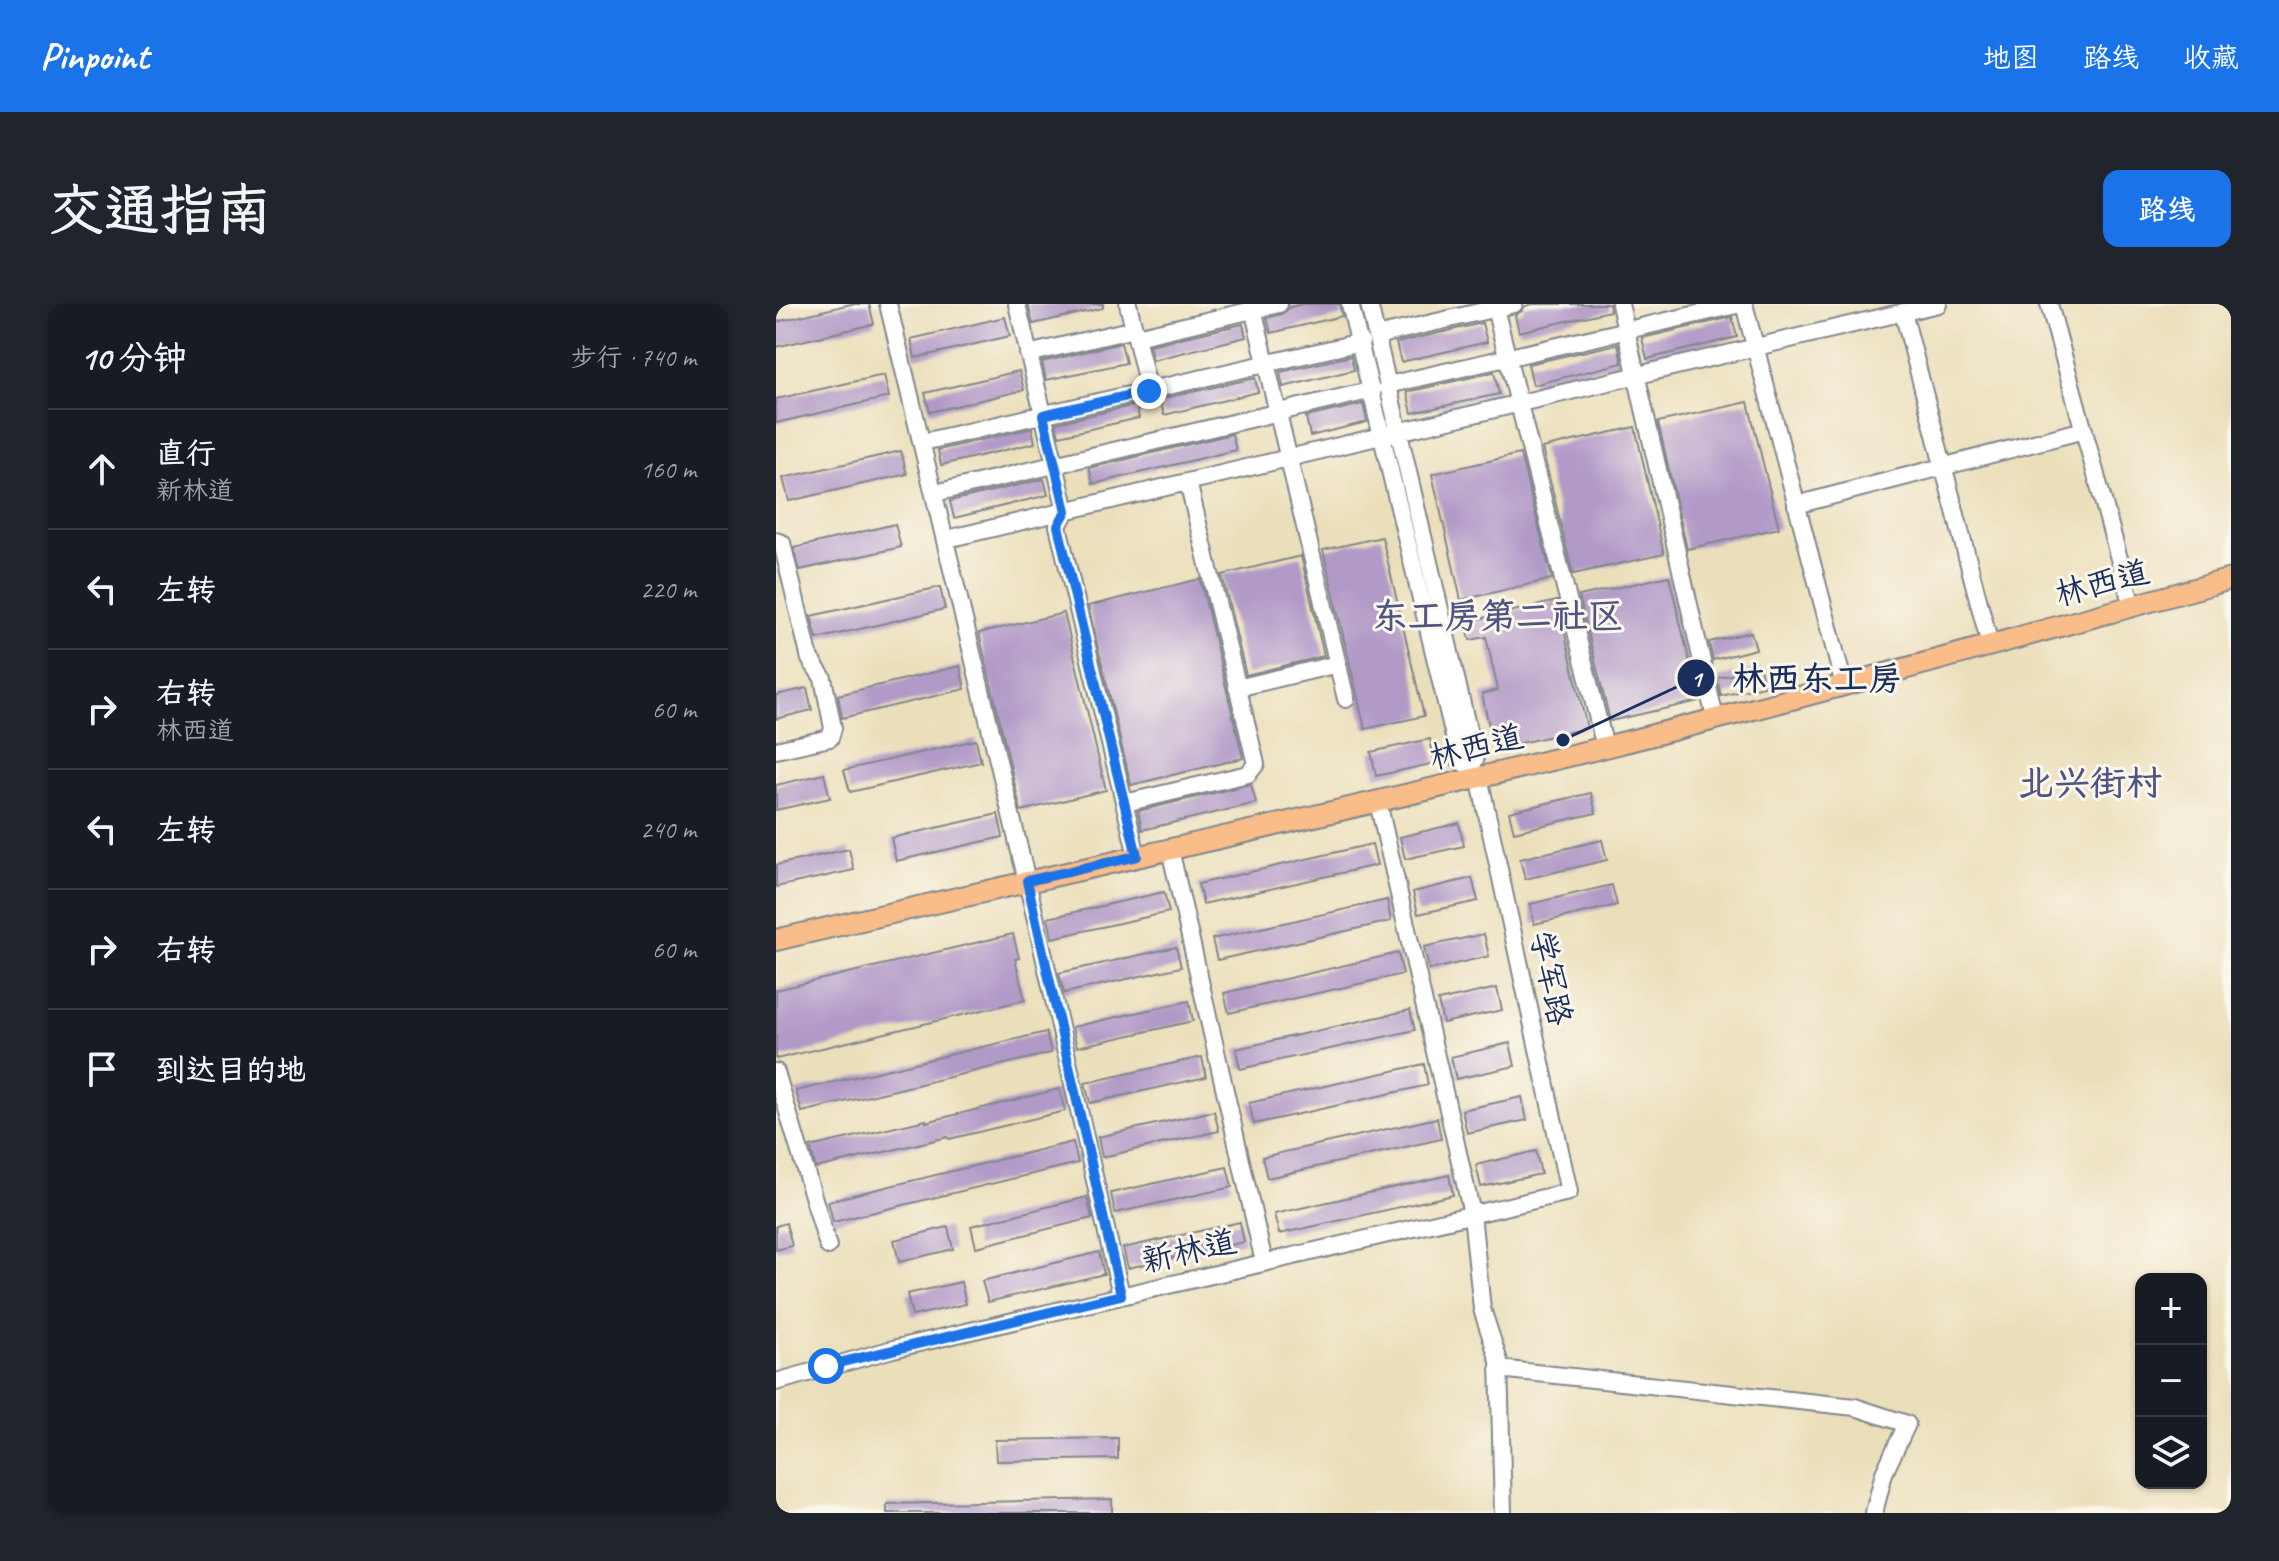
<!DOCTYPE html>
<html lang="zh">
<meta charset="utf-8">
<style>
:root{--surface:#171b24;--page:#20242c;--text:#f1f3f6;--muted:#9ea1a6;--line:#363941;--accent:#1a73e8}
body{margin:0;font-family:Caveat,"LXGW WenKai TC",sans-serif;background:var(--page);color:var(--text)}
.controls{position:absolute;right:24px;bottom:24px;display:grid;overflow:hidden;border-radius:16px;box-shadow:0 2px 6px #0004}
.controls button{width:72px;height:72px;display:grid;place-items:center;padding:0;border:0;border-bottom:2px solid var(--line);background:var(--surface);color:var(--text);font:40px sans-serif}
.stop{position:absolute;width:24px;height:24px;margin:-18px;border:6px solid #1a73e8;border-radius:50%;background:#fff}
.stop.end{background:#1a73e8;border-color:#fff;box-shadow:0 2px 8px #0008}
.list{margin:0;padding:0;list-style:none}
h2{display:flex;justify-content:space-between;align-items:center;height:104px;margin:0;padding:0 32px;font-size:34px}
h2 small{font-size:26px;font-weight:400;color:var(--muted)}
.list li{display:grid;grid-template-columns:52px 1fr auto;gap:24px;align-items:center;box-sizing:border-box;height:120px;padding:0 32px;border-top:2px solid var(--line)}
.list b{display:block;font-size:30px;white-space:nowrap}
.list p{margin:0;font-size:26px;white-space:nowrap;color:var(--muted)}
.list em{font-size:26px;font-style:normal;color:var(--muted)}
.icon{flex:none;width:44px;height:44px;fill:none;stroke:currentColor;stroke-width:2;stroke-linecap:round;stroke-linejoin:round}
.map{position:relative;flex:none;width:1455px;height:1209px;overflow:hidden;border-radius:16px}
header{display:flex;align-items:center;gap:48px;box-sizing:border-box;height:112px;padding:0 40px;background:var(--accent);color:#fff}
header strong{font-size:38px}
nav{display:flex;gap:44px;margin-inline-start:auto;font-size:28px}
.intro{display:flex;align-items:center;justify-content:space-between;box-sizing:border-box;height:192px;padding:0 48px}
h1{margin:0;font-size:56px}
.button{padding:20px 36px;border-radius:16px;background:var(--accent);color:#fff;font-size:28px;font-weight:700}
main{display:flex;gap:48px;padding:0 48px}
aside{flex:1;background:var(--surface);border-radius:16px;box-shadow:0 2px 6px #0004}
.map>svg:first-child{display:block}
.building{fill:#b19ac7}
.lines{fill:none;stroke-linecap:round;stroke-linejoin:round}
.minor-casing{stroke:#83878c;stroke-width:20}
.major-casing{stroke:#83878c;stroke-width:24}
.minor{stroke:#fff;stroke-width:16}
.major{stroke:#f8bd89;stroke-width:20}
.route{stroke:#1a73e8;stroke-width:10}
.labels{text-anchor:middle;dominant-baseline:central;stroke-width:6;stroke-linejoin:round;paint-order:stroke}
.street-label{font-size:32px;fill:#1b2f5e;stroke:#fbf7ec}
.quarter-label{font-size:36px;font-weight:bold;fill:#505483;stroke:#fbf7ec}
.leader{fill:none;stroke:#1b2f5e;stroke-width:3}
.callout-dot{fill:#1b2f5e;stroke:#fbf7ec;stroke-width:3}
.mark-label{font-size:24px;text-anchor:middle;font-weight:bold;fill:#fff}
.callout-label{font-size:34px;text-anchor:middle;font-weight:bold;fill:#1b2f5e;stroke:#fbf7ec;stroke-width:6;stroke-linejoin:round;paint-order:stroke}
</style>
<header>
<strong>Pinpoint</strong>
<nav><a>地图</a><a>路线</a><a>收藏</a></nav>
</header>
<div class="intro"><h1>交通指南</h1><a class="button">路线</a></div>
<main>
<aside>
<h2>10 分钟<small>步行 · 740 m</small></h2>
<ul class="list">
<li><svg class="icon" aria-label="ahead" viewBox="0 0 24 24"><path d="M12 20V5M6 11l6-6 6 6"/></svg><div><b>直行</b><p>新林道</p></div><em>160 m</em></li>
<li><svg class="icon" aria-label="left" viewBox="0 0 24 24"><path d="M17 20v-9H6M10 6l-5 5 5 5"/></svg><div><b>左转</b></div><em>220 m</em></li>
<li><svg class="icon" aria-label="right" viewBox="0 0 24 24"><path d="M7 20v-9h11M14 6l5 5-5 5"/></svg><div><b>右转</b><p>林西道</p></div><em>60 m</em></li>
<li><svg class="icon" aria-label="left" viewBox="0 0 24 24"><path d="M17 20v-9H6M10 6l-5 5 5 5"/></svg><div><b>左转</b></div><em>240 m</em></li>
<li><svg class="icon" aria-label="right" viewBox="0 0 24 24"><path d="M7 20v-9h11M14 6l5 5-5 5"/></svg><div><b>右转</b></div><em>60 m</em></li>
<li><svg class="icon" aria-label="arrive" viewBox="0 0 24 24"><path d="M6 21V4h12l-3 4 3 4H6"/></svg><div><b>到达目的地</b></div></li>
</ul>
</aside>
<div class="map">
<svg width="1455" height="1209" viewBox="0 0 1455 1209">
<rect width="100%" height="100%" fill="#fbf7ec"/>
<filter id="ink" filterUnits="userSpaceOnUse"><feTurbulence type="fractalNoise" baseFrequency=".0125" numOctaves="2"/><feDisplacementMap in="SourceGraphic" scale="16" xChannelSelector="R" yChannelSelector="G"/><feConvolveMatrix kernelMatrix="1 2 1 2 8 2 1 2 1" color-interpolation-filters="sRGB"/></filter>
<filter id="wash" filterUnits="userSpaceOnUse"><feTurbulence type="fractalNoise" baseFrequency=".006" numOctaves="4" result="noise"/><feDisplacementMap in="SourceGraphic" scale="32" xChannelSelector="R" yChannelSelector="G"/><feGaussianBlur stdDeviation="1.8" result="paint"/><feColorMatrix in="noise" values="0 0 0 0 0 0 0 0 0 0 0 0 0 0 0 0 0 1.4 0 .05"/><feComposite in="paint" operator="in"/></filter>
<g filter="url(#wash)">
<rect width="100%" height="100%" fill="#ebdfbb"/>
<g id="blocks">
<path class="building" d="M75,0H93L98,20L0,43V18Z
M252,0H327V4L257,20Z
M526,0H563L566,12L495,29L491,14L506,10L514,3Z
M757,0H833L834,7L743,28L739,11L746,7L749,2Z
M229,13L234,32L139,54L135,35Z
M956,13L961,33L871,55L866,34Z
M706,19L711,38L625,58L620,39Z
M467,20L470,33L377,56L373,41Z
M345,39L350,59L270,76L266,58Z
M842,40L846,59L757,81L752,60Z
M575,52L578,66L507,83L504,68Z
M243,67L248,86L154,108L149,89Z
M718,68L723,90L636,109L631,88Z
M108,71L113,93L0,119V95Z
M479,74L482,88L388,111L384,95Z
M972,98L1003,224L911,245L882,118Z
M587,100L591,118L534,132L530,113Z
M360,101L363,114L283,132L280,119Z
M859,123L888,250L797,270L766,144Z
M256,124L259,139L165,161L162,146Z
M456,130L460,146L317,180L313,164Z
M125,147L131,170L13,197L7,174Z
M744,150L776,275L685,296L656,170Z
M268,175L272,191L178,214L174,197Z
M119,220L125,243L24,266L18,244Z
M606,233L648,412L589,425L547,246Z
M525,252L548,352L470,371L446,271Z
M893,272L923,397L834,417L803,292Z
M424,275L467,454L355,481L312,302Z
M164,283L169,305L41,335L35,312Z
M781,297L811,424L718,445L706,390L722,386L710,333L694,336L690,318Z
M288,309L330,486L245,507L203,329Z
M975,328L980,345L937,356L933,338Z
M184,362L189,385L66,414L62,391Z
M984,364L988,382L945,392L941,374Z
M31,384L36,406L0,415V391Z
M654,435L659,459L600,472L595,448Z
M200,436L205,458L74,488L68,466Z
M48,470L54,494L0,506V481Z
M475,480L480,499L366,526L362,507Z
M815,489L820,509L738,528L733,508Z
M222,510L227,533L120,557L115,534Z
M683,519L688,542L629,555L624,533Z
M826,536L831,556L749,575L744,555Z
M596,540L601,561L427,600L422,580Z
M73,545L78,566L0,583V561Z
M696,574L702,597L642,610L637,588Z
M836,581L841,601L758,620L754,600Z
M388,588L393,608L276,634L272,614Z
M611,596L615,617L441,656L436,635Z
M237,630L243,654L239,655L249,696L0,755V686Z
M708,630L713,652L653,666L648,643Z
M400,643L405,663L288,689L283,669Z
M622,649L627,670L453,709L448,689Z
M721,684L726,706L667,719L662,697Z
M413,697L417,717L301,743L296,723Z
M634,706L639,726L464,765L460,745Z
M270,728L275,749L26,808L20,787Z
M734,739L739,762L680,775L675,753Z
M426,753L430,773L314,799L309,779Z
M648,760L652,781L478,820L473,799Z
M283,785L289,807L173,835L172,833L40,864L34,843L150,816V818Z
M746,793L751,816L691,829L686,806Z
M438,807L443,827L326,853L322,833Z
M661,814L665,835L491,874L486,853Z
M297,838L302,859L57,918L52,897Z
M760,847L765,870L705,883L700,861Z
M451,863L456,883L339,909L335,889Z
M673,871L677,891L503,930L498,910Z
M311,893L316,914L200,943L195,922Z
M464,918L468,938L352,964L347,944Z
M10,919L16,942L0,946V922Z
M172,923L177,945L123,958L118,936Z
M323,948L328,970L212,998L206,977Z
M185,978L190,1000L136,1012L131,990Z
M342,1134V1155L220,1157L219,1136Z
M336,1195V1209H111V1200Z"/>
</g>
</g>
<g filter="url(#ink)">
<use href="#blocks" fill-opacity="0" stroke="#83878c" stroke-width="2"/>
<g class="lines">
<g class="minor-casing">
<path id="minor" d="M112,0L251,577L345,991
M241,0L290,207L282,222L361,552
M352,0L373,87
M476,0L570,395
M574,0L684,457L694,462
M718,0L829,443
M844,0L939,414
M968,0L1068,381
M1273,0L1356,302
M1127,8L1214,341
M600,32L738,0
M360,33L503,0
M252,50L358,25
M612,81L965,0
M147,138L585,38
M159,189L597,86
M1020,201L1308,126
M171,235L1162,0
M0,237L6,239L34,355L47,374L57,424L54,434L0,446
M461,384L562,360
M602,498L696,910L706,1005L723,1057L727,1209
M349,499L472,470L480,460L412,178
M394,545L488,958
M0,768L52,942
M723,1065L1079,1103L1131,1120L1108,1169L1098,1209
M0,1078L117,1045L793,888L703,473L694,462L699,456L593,0"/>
</g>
<g class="major-casing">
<path id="major" d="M0,636C276,571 554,511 829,443C1039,391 1247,332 1455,275"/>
</g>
<use href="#minor" class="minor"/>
<use href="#major" class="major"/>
</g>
</g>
<g class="lines" filter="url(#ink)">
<path class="route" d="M50,1062L345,991L251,577L361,552L282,222L290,207L267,111L373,87"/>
</g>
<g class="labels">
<g class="street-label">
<text transform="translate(1326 279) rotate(-15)">林西道</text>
<text transform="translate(700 443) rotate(-14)">林西道</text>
<text transform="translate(775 674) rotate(78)">学军路</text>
<text transform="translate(413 947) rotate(-13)">新林道</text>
</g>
<g class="quarter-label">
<text x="722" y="312">东工房第二社区</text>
<text x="1314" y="479">北兴街村</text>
</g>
</g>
<path class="leader" d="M787 436L920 374"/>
<g class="callout-dot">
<circle cx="787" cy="436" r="8"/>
<circle cx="920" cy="374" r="20"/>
</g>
<g class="mark-label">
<text x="920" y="383">1</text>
</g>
<g class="callout-label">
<text x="1041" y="386">林西东工房</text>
</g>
</svg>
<div class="controls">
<button>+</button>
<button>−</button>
<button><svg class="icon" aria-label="layers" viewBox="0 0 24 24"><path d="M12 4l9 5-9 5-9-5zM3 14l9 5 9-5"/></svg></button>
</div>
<div class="stop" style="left:50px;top:1062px"></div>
<div class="stop end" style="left:373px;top:87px"></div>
</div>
</main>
